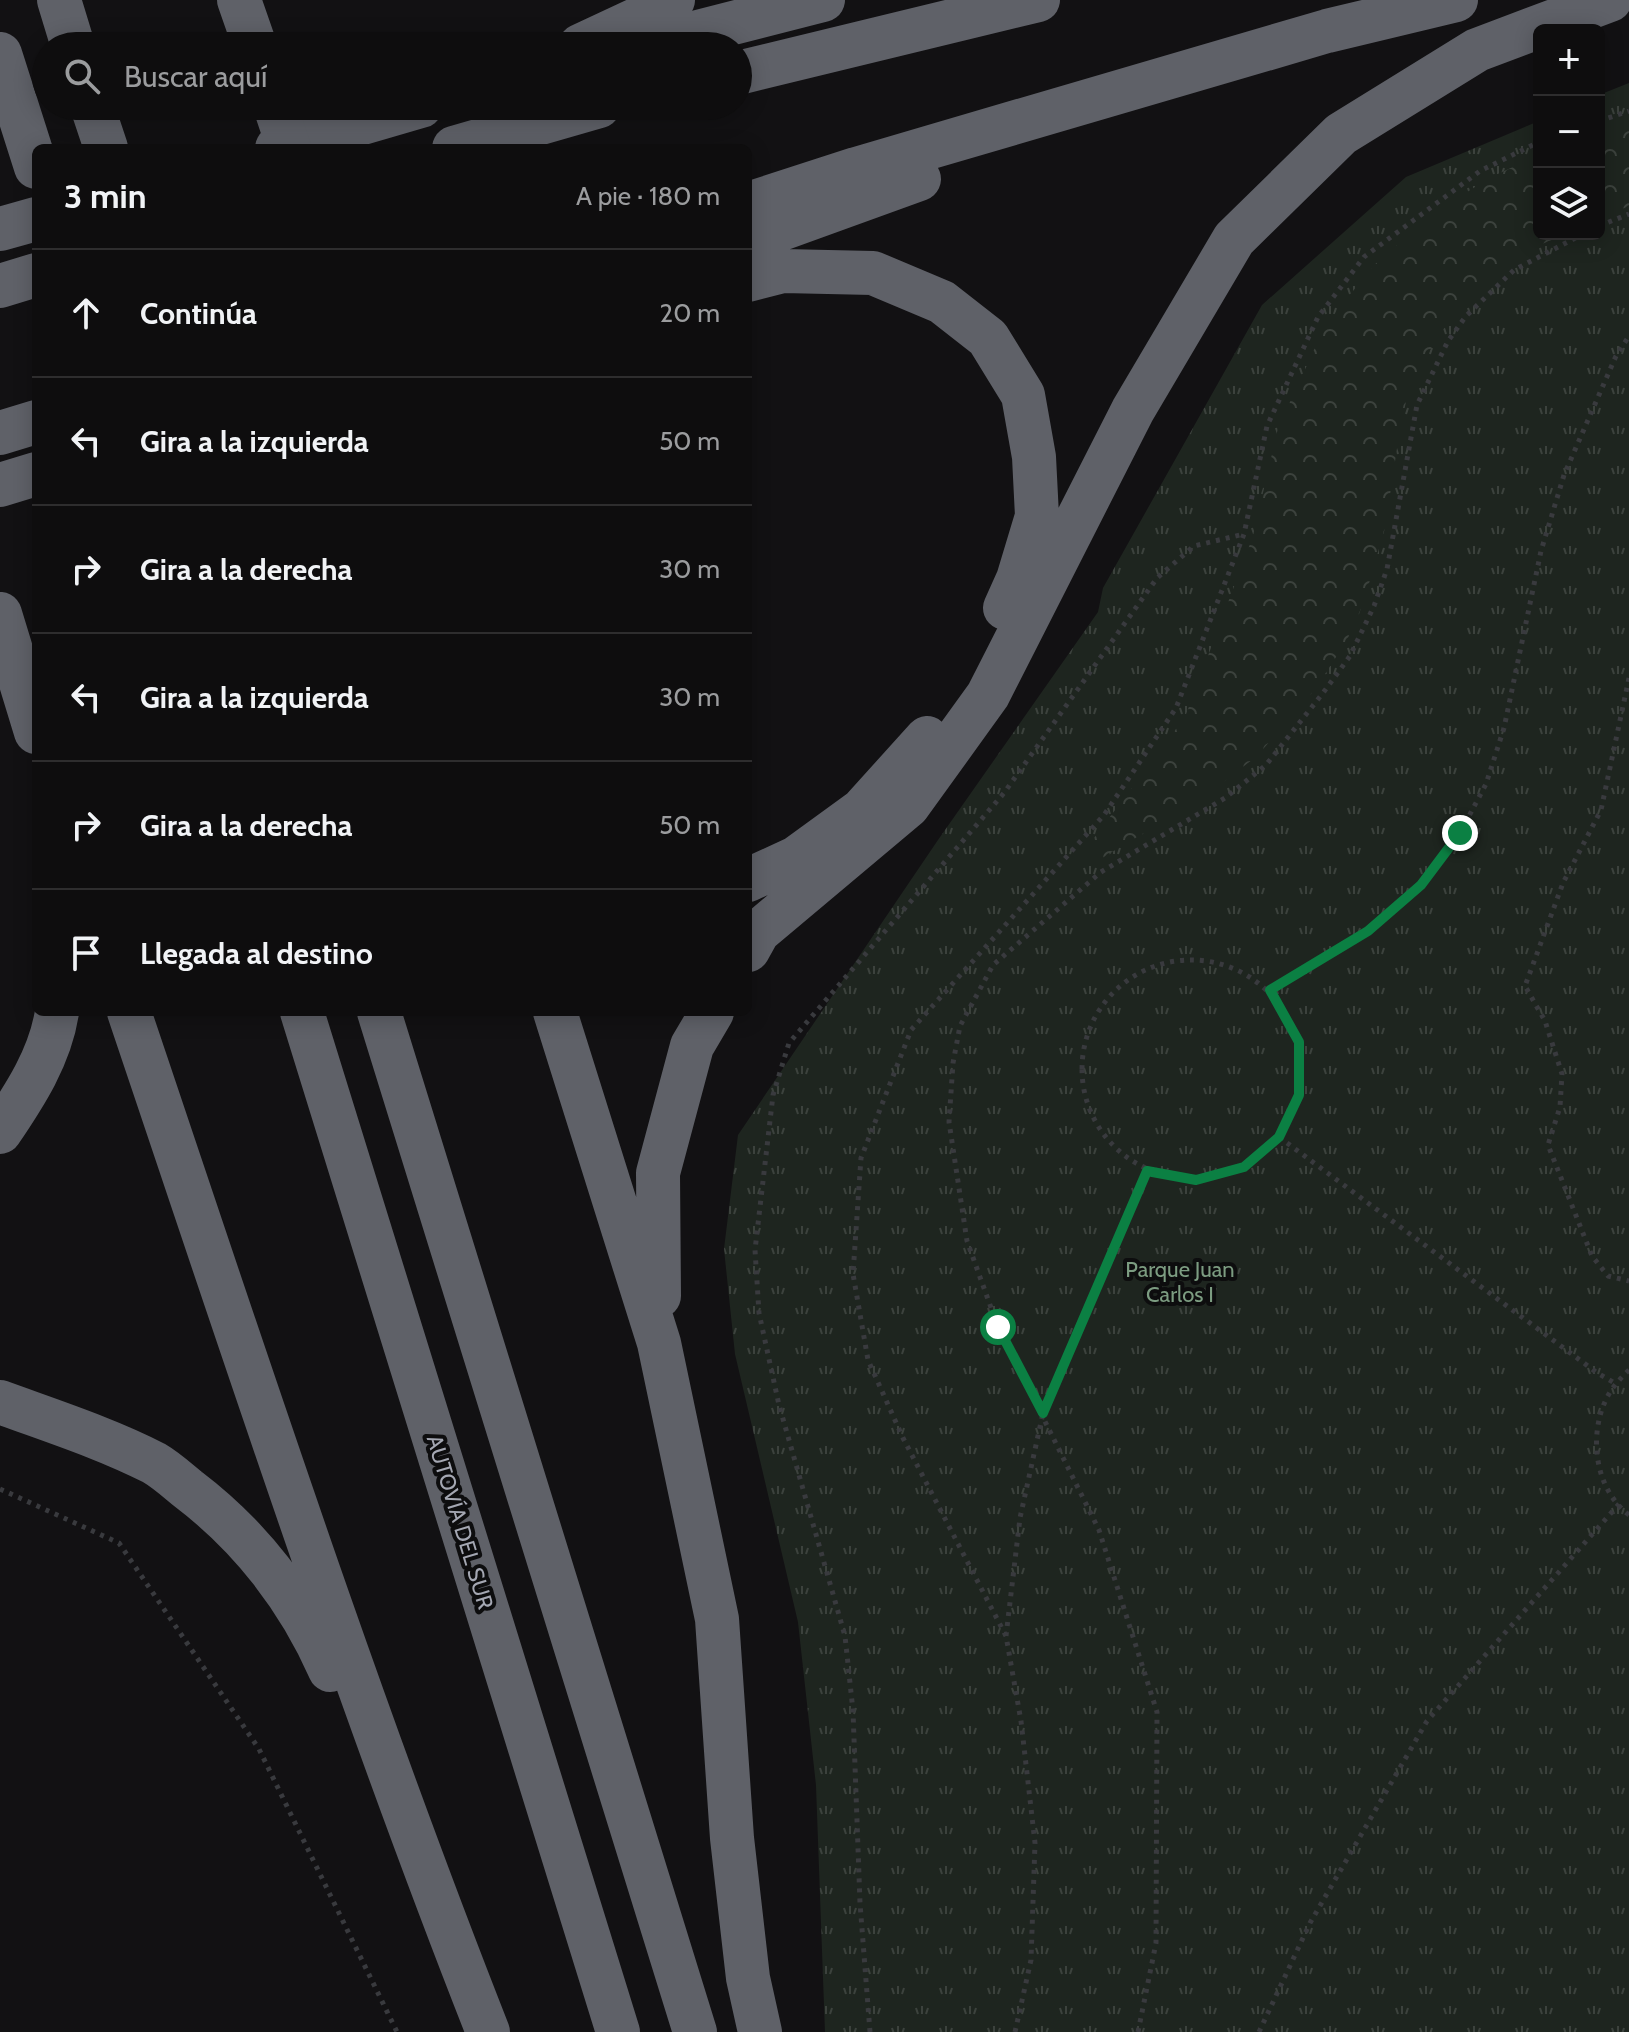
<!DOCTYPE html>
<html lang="es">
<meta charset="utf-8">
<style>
:root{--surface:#0e0d0e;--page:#171617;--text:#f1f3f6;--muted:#9b9c9e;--line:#2e2d2e}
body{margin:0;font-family:Cabin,sans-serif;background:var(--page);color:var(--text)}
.controls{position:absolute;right:24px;top:24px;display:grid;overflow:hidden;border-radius:12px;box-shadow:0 4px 20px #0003}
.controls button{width:72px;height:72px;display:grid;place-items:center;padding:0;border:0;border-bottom:2px solid var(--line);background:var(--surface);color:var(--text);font:40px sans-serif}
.stop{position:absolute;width:24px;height:24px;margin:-18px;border:6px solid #0b8043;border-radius:50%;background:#fff}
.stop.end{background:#0b8043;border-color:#fff;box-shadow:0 2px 8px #0008}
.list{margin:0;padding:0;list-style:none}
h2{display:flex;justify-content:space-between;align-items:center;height:104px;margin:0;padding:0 32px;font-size:34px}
h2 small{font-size:26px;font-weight:400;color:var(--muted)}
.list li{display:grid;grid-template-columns:52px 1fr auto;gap:24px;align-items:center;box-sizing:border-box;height:128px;padding:0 32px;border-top:2px solid var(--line)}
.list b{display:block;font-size:30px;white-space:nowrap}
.list em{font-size:26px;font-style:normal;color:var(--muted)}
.icon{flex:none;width:44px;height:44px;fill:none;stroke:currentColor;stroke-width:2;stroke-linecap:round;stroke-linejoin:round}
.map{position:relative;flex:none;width:1629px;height:2032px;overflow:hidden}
.search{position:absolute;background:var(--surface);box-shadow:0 4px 20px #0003;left:32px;top:32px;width:720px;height:88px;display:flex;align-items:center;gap:20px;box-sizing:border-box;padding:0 28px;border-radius:44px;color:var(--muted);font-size:30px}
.panel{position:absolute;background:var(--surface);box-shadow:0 4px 20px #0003;left:32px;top:144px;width:720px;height:872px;border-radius:12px}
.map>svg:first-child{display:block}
.grass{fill:url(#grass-tufts)}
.forest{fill:url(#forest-crowns)}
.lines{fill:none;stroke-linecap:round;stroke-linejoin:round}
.path{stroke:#393a3e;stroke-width:5;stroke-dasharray:4 6;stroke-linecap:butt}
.highway{stroke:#5f6168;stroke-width:44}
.highway-bridge{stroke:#5f6168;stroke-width:44}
.route{stroke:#0b8043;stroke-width:10}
.labels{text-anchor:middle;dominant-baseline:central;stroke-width:8;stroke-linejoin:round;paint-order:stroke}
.park-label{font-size:22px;fill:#7c9c81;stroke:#0d0d0e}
.street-label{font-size:22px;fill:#a4a7b2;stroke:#0d0d0e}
</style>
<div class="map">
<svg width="1629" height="2032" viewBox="0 0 1629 2032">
<defs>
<pattern id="grass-tufts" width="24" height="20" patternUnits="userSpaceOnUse" patternTransform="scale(2)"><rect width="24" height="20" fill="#1e251f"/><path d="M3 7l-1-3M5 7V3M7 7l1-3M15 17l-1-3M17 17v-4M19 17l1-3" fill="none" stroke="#3c423d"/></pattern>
<pattern id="forest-crowns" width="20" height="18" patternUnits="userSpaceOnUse" patternTransform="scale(2)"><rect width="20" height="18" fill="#1e251f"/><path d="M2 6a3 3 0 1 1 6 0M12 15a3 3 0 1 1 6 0" fill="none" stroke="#3c423d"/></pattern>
</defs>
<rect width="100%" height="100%" fill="#121113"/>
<path class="grass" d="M1629,83V2032H825L816,1785L798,1622L735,1354L724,1249L738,1135L938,840L1098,612L1103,588L1262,305L1406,177L1539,121V234H1599V95Z"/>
<path class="forest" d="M1629,119V206L1599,219V129Z
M1539,155V234H1565L1508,259L1438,335L1408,392L1399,435L1385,528L1363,604L1347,640L1316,688L1257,756L1204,797L1092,864L1073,866L1185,717L1253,536L1278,428L1325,326L1373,266L1436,212L1489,178Z"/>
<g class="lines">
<path class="path" d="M1599,121L1629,111
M1599,226L1629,214
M1629,678L1601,810L1563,883L1525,986L1545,1021L1562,1074L1560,1107L1548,1145L1592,1256L1608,1276L1629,1281
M1082 1069a109 109 0 1 1 218 0a109 109 0 1 1-218 0Z
M1270,990L1368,931L1421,885L1460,833L1486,784L1504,728L1541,551L1564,475L1616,356L1629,336
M1279,1137L1596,1372L1616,1384
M1629,1370C1623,1376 1617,1382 1612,1389C1587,1426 1592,1487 1629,1515
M0,1489L119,1543L259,1749L397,2032
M1006,1636L903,1438L868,1360L853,1274L861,1158L911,1030L1104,815L1176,708L1244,534L1267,426L1318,317L1364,257L1480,171L1539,142
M870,2032L860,1903L853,1711L845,1636L779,1405L759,1313L755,1250L773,1095L789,1043L1004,793L1157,578L1194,546L1244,534
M1015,2032L1031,1960L1035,1843L1021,1721L1006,1636L1020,1518L1043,1413L1147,1171
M1138,2032L1156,1943L1157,1712L1099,1530L998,1327L967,1241L949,1122L953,1063L960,1026L993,965L1101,872L1225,798L1266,765L1323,693L1350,656L1374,606L1387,569L1417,405L1448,341L1466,316L1514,270L1583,234
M1259,2032L1310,1923L1427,1721L1619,1504"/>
<path class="highway" d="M59,0L73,46
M239,0L255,46
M580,46L659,9L673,0
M643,46L823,0
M0,54L36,167
M738,73L1038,0
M92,106L106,148
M277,148L421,106
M454,148L599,106
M748,204L856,169L1327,31L1456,0
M0,229L36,219
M748,241L919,179
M748,280L783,271L873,273L942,302L988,338L1023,395L1034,457L1037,516L1018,579L1005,608
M0,286L36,275
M0,433L36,422
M0,485L36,474
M0,614L36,732
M748,880L796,858L862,810L927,738
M748,950L758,932L908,806L988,695L1133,410L1234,239L1341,134L1477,50L1610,0
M129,1012C244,1353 356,1697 488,2032
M302,1012L618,2032
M379,1012L695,2032
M555,1012L659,1343L717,1619L732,1838L748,1978L760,2032
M0,1132C25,1095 50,1057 57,1012
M659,1296L658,1173L692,1046L712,1012
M0,1402C52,1421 105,1438 154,1463C166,1470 177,1480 188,1489C250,1536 299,1599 330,1670"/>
<path class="highway-bridge" d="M275,106L289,148"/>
</g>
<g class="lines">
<path class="route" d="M998,1327L1043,1413L1147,1171L1196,1180L1244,1167L1279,1137L1299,1095V1042L1270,990L1368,931L1421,885L1460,833"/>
</g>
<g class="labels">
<g class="park-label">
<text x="1180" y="1269">Parque Juan<tspan x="1180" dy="25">Carlos I</tspan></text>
</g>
<g class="street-label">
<text transform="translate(460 1522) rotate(73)">AUTOVÍA DEL SUR</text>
</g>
</g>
</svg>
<div class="controls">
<button>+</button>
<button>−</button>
<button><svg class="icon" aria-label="layers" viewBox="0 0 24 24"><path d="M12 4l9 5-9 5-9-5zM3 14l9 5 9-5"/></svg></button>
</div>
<div class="stop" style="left:998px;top:1327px"></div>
<div class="stop end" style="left:1460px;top:833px"></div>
<div class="search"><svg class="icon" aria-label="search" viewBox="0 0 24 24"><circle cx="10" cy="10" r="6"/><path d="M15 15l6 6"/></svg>Buscar aquí</div>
<section class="panel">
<h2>3 min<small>A pie · 180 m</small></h2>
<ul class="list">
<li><svg class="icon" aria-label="ahead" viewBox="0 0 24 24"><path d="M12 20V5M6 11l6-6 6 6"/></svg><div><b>Continúa</b></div><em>20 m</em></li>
<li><svg class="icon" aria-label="left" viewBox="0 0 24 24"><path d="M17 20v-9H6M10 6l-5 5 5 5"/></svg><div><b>Gira a la izquierda</b></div><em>50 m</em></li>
<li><svg class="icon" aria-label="right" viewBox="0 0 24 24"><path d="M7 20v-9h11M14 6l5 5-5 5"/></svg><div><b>Gira a la derecha</b></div><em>30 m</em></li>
<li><svg class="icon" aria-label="left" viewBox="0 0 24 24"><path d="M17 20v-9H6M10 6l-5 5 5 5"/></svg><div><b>Gira a la izquierda</b></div><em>30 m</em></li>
<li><svg class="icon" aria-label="right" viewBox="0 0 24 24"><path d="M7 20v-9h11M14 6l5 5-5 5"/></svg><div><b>Gira a la derecha</b></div><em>50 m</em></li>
<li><svg class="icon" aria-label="arrive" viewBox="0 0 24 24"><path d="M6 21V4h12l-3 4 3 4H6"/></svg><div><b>Llegada al destino</b></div></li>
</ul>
</section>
</div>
